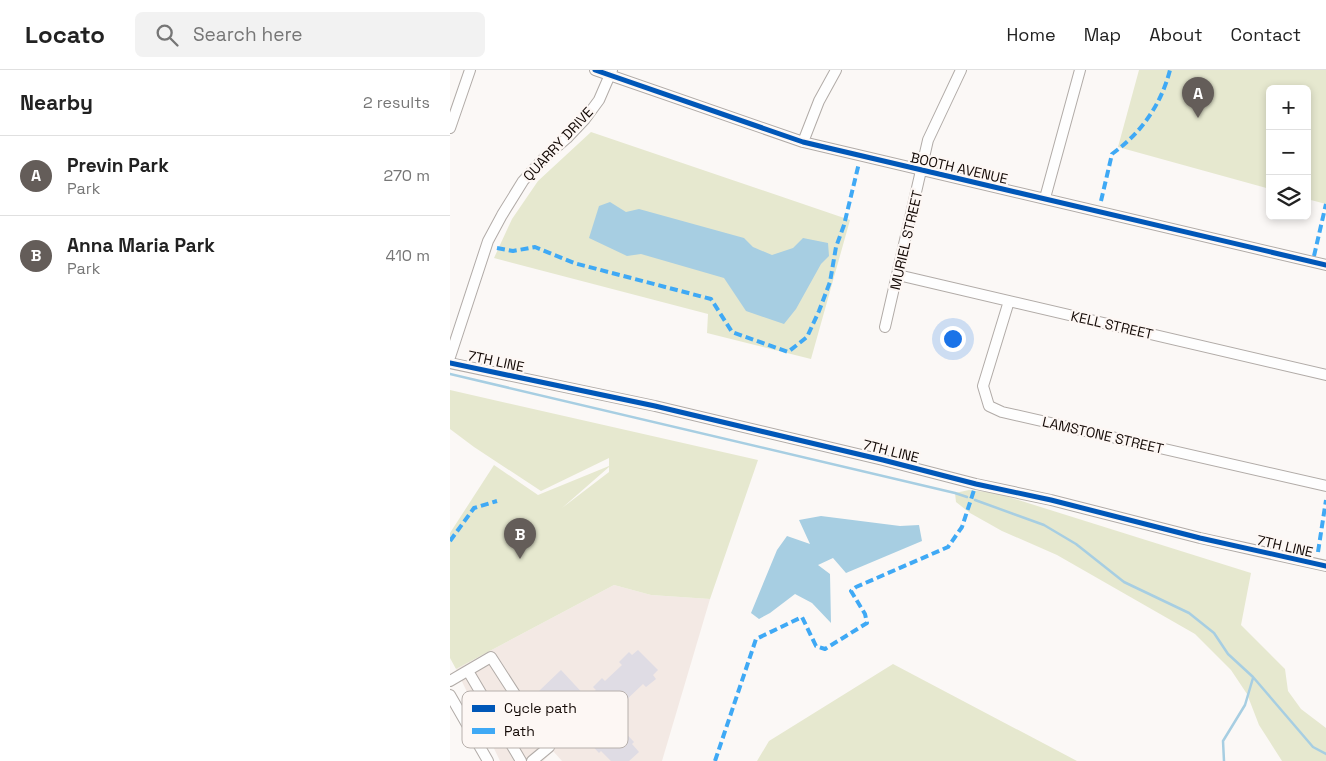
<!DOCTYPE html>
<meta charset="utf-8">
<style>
:root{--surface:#fff;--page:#f2f2f2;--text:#222;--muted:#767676;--line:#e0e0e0;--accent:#645d59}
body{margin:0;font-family:"Space Grotesk",sans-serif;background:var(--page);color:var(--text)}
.controls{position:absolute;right:15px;top:15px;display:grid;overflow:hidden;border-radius:8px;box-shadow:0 2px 8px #0003}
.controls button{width:45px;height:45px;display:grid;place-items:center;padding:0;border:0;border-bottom:1px solid var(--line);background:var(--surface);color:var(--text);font:25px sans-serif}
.you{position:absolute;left:502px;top:268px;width:18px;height:18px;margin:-12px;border:4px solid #fff;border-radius:50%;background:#1a73e8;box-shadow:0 0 0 8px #1a73e833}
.badge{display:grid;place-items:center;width:32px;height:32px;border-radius:50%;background:var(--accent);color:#fff;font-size:16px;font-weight:700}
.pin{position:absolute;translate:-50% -41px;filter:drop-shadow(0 1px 2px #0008)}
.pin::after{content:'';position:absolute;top:26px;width:18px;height:15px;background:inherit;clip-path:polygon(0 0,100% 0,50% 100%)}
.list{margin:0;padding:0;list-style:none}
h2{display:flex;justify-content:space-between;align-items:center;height:65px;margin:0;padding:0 20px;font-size:21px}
h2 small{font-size:16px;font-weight:400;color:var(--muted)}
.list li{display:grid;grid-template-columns:32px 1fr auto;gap:15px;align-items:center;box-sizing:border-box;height:80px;padding:0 20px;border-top:1px solid var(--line)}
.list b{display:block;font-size:19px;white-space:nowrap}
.list p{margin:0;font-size:16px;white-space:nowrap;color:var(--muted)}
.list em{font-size:16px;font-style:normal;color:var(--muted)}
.icon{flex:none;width:28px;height:28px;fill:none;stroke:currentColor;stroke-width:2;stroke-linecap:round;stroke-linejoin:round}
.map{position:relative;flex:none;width:876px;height:691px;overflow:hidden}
header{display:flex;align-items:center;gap:30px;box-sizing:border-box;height:70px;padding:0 25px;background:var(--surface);border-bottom:1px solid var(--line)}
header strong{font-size:24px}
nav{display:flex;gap:28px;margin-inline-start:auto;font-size:18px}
.search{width:350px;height:45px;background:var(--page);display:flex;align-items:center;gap:12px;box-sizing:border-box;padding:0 18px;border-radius:8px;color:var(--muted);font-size:19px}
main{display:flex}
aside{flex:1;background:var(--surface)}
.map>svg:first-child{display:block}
.built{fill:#f3e9e4}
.green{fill:#e6e8cf;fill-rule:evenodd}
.water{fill:#a7cee2}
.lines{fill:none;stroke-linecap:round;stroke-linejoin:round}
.stream{stroke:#a7cee2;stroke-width:2.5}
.building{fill:#dfdce4}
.minor-casing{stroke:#b1aba7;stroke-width:12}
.minor{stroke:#fefefe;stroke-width:10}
.quiet{stroke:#3fa9f5;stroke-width:4;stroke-dasharray:8 4;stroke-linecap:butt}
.cycleway-casing{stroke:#fdf7f4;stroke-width:8}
.cycleway{stroke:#0057b8;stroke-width:5}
.labels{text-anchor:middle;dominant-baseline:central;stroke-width:4.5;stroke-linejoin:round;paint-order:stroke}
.street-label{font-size:14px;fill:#130905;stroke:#fdf7f4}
.key{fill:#fdf7f4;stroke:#b7b0ac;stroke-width:1}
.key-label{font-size:14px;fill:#130905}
</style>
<header>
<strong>Locato</strong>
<div class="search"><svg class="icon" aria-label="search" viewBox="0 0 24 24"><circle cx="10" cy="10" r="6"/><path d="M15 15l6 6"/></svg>Search here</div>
<nav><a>Home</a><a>Map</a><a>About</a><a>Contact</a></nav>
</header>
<main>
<aside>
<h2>Nearby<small>2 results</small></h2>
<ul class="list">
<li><span class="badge">A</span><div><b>Previn Park</b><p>Park</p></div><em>270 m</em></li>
<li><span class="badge">B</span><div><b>Anna Maria Park</b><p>Park</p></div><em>410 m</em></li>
</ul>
</aside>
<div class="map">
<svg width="876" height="691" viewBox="0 0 876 691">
<rect width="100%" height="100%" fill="#fbf8f6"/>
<path class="built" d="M164,515L201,525L260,529L212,691H112L103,681L93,691H50L6,599Z"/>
<path class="green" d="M689,0H876V134L857,129V19H820V119L668,77Z
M141,62L400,150L361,289L257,263L258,244L44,188L62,149L88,111Z
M0,320L308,390L260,529L201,525L164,515L6,599L0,588V463L44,395L88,425L159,396V388L91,421L24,377L0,359ZM159,397V402L112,438Z
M519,420L546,423L801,503L791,555L835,599L838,621L851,639L876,658V691H832L809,655L797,624L781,600L745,564L607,485L552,461L520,443L506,432L505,423Z
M443,594L627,691H307L319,671Z"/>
<path class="water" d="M160,132L176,142L189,139L294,168L303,177L322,185L343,178L353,168L378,173L379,186L371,194L346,239L334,254L296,241L274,208L191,184L177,186L139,168L149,136Z
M371,446L450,456L469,455L472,471L396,503L383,488L368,495L380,504L381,553L362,533L345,524L320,543L309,549L301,543L327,480L337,466L360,474L349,450Z"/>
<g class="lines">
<path class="stream" d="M0,304L505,423L517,427
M525,430L594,455L626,474L674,512L739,543L764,563L778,584L803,607L863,677L876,684
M774,691L773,671L795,635L803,608"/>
</g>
<path class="building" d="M188,580L208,600L203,605L206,609L196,617L193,614L174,632L178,636L163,650L184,672L182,674L189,682L179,691H161L151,681L149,683L136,669L130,674L111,655L117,649L103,634L97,640L87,630L93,624L89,621L111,600L137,628L146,620L143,617L152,608L155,611L172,595L169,592L179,582L182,585Z"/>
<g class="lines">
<g class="minor-casing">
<path id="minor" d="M145,0L353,72L876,195
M0,58L20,0
M353,72L369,31L386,0
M595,128L630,0
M448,205L876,305
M559,231L533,316L539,336L552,342L876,416
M435,257L478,70L511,0
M0,287L38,171L52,145L73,111L94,88L117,68L135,49L149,30L162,0
M0,293L205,336L433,390L526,414L601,430L750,468L876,496
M18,601L71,691
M0,611L41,587L99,677L82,691
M0,625L38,691"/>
</g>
<use href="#minor" class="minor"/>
<path class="quiet" d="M651,131L662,84C691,63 711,35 720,0
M47,178L63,181L85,177L124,193L261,229L282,262L338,282L357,267L369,241L380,212L386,177L394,155L409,93
M864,186L876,134
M0,471L24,438L47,431
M868,482L876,430
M265,691L306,569L352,547L366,576L375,579L417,553L415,544L401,521L406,517L498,477L512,457L526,414"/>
<g class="cycleway-casing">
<path id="cycleway" d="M145,0L353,72L876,195
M0,293L205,336L433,390L526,414L601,430L750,468L876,496"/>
</g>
<use href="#cycleway" class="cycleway"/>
</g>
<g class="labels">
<g class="street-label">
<text transform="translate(108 74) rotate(-47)">QUARRY DRIVE</text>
<text transform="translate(509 98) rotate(13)">BOOTH AVENUE</text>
<text transform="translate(456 170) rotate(-77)">MURIEL STREET</text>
<text transform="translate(662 255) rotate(13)">KELL STREET</text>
<text transform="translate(46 291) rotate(12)">7TH LINE</text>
<text transform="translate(653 365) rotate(13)">LAMSTONE STREET</text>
<text transform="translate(441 381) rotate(14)">7TH LINE</text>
<text transform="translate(835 476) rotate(13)">7TH LINE</text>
</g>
</g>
<rect x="12" y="621" width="166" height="57" rx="8" class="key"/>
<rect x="22" y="635" width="23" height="7" fill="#0057b8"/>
<rect x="22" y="658" width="23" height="6" fill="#3fa9f5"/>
<g class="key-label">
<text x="54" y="643">Cycle path</text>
<text x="54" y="666">Path</text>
</g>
</svg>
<div class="controls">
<button>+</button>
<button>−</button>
<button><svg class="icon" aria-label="layers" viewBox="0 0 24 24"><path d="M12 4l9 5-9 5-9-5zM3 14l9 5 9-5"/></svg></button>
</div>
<div class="you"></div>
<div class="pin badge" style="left:748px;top:48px">A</div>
<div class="pin badge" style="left:70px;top:489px">B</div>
</div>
</main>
